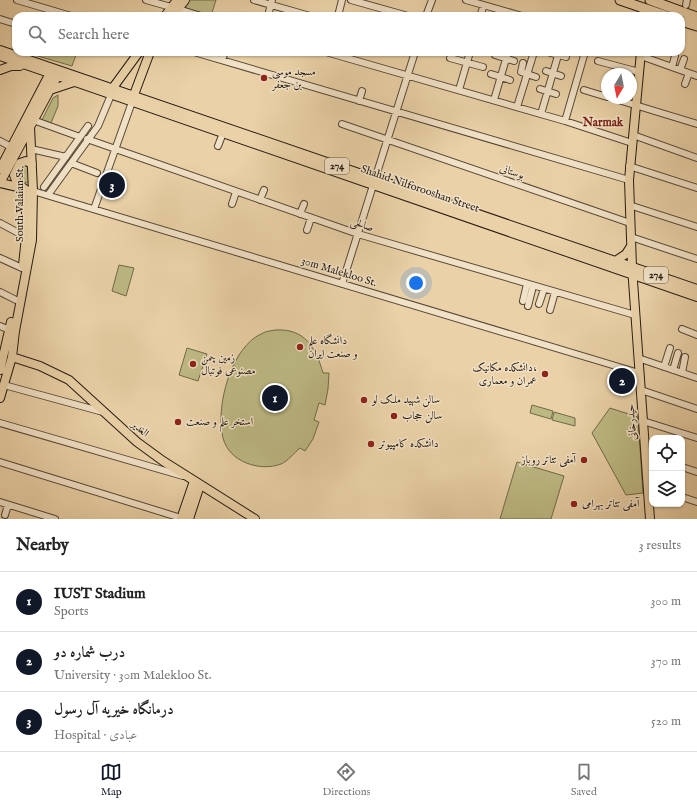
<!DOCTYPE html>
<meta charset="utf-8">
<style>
:root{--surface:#fff;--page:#f6f6f6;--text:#222;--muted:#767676;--line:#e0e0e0;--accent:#111827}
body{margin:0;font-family:"IM FELL English",Amiri,serif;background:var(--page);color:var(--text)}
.controls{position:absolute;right:12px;bottom:12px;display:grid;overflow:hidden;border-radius:8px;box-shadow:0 1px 3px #0004}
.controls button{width:36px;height:36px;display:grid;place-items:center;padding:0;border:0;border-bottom:1px solid var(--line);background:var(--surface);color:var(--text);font:20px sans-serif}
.compass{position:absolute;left:601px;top:68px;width:36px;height:36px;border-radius:50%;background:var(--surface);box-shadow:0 1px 3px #0004;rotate:190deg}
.you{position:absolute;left:416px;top:283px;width:14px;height:14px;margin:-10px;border:3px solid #fff;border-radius:50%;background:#1a73e8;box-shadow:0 0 0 6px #1a73e833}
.badge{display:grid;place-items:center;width:26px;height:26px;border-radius:50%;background:var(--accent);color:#fff;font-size:13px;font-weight:700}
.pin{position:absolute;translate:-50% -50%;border:2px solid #fff;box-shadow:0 1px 4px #0006}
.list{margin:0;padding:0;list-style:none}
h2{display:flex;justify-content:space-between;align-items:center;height:52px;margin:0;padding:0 16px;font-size:17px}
h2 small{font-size:13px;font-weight:400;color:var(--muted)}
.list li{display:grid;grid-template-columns:26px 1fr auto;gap:12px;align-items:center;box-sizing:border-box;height:60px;padding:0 16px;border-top:1px solid var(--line)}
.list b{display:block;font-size:15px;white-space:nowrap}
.list p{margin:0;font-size:13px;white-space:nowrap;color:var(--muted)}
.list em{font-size:13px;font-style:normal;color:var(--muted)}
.icon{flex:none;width:22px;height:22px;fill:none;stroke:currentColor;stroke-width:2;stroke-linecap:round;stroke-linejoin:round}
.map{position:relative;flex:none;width:697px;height:519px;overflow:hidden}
.search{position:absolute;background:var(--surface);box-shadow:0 1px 3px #0004;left:12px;right:12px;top:12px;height:44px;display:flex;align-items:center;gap:10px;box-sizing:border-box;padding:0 14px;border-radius:12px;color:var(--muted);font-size:15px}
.sheet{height:232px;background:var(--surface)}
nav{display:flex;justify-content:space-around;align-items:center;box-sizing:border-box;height:56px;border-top:1px solid var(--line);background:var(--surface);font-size:11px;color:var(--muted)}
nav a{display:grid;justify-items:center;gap:2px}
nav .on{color:var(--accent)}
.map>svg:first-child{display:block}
.green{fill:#bdb983;stroke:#706a4a}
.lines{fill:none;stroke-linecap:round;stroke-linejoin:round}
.minor-casing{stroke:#564837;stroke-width:8}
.major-casing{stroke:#241a12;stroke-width:10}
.highway-casing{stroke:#241a12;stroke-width:11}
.minor{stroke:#f1e1c6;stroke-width:6}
.major{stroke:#ead1a7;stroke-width:8}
.highway{stroke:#ead1a7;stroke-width:9}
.poi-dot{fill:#8f2418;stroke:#f1e1c6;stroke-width:1.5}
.labels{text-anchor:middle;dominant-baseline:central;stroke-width:3;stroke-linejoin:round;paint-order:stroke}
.shield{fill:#f1e1c6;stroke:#625648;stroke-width:1}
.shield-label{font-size:10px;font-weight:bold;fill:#241a12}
.poi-label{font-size:11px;fill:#241a12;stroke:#f1e1c6;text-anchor:start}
.street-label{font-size:11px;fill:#241a12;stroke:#f1e1c6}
.neighbourhood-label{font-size:12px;font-weight:bold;fill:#7a1f14;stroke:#f1e1c6}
</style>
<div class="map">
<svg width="697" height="519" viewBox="0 0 697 519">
<rect width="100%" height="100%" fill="#ead1a7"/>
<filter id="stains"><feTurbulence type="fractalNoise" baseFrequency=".005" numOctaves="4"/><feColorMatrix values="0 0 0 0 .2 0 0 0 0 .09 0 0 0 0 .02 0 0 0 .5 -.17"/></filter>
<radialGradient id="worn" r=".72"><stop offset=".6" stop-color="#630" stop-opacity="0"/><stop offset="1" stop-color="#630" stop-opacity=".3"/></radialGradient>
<path class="green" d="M189,0H216L211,16L183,7Z
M24,52H77L72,66Z
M58,95V106L51,123L42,120L53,98Z
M26,165L29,167V183L20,181C19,175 20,168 26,165Z
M119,265L134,268L126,296L112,291Z
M275,330C305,328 316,348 323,373H329L328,389L325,405L319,403L314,420L319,422L313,439L305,451L300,448C294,453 288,461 281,464C260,472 229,462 223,438C215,407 231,346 263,333C266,331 271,331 275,330Z
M187,348L207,354L198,381L179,375Z
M532,405L553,411L551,419L530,413Z
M610,408L638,417L643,493L626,495L592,433Z
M554,412L575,418V426L552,420Z
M517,462L564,476L551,519H500Z"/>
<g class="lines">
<g class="minor-casing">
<path id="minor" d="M17,0L71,16
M146,0L171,7
M254,0L310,16
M351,0L408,16
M466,0L522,16
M686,5L687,0
M178,9L201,16
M268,16L272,0
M338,16L342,0
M426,16L432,0
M480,16L484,5
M0,19L16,24
M194,52L629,180
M326,52L565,121L632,143
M551,53L566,57
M495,55L514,61
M641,56L697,76
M450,58L483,67
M222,60L225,52
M598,61L639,72
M523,63L521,72L536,77
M672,67L675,56
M680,70L684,59
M546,71L561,76
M491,74L510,80
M685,84L689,73
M540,89L556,94
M459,90L470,52
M584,90L607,97
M612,98L697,124
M494,100L508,52
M359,101L362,91
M517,107L534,52
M541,114L559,52
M33,120L80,137
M565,121L585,52
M342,124L630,223
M633,135L697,158
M87,139L358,234L635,315
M0,141L11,147
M218,146L223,133
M31,149L66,157
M71,163L97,173
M629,166L697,188
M44,187L88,126
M33,191L639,373
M48,195L98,126L111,95
M260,200L264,190
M232,204L236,192
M629,205L697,227
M94,209L132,102
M300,214L304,204
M0,223L26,237
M307,230L311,218
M631,237L697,259
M0,258L22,268
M342,284L415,52
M0,292L16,300
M523,301L527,284
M539,304L544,289
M528,306L533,286
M550,310L555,292
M0,326L10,330
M682,329L697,335
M638,358L697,378
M664,367L670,348
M673,370L678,353
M682,373L685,357
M4,385L103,412
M641,390L697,409
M643,421L697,438
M0,423L183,476
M0,462L181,518
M682,467L697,472
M682,497L697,502
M0,502L55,519
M5,515L8,505"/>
</g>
<g class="major-casing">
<path id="major" d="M643,8L644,16
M165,16L177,0
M173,16L185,0
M0,50L697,289
M641,52L629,180L632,267L650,519
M0,56L697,297
M0,70L11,66H20
M112,89L139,52
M50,90L74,82
M132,100L150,52
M0,169L52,69
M0,183L59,73
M0,183L22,188
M26,190L17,183L14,175L20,163L26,161L32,164
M614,262L626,254L631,246
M23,265L26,237V190
M12,357L40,366L69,380L137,442L163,461L255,519
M0,370L11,322
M0,398L12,357L15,331L32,240L33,191L30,127
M181,519L194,481
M189,519L200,485"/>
</g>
<g class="highway-casing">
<path id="highway" d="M620,0L667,16
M650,0L697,17
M681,21L697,26"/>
</g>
<use href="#minor" class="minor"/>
<use href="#major" class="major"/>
<use href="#highway" class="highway"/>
</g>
<g class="poi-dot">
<circle cx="264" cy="78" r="4"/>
<circle cx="300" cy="347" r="4"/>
<circle cx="193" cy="364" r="4"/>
<circle cx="545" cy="374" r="4"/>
<circle cx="364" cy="400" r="4"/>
<circle cx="394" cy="416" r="4"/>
<circle cx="178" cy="422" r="4"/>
<circle cx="371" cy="444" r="4"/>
<circle cx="584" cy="460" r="4"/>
<circle cx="574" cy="504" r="4"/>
</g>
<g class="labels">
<g class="shield">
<rect x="325" y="158" width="24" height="16" rx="3"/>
<rect x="644" y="267" width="24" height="16" rx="3"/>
</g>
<g class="shield-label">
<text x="337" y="166">274</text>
<text x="656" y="275">274</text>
</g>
<g class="poi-label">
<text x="272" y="72">مسجد موسی<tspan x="272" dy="13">بن جعفر</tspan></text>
<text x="308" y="341">دانشگاه علم<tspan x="308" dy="13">و صنعت ایران</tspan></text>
<text x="201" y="358">زمین چمن<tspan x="201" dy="13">مصنوعی فوتبال</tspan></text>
<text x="537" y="368" text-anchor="end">دانشکده مکانیک،<tspan x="537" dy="13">عمران و معماری</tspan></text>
<text x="372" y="400">سالن شهید ملک لو</text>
<text x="402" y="416">سالن حجاب</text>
<text x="186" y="422">استخر علم و صنعت</text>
<text x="379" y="444">دانشکده کامپیوتر</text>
<text x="576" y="460" text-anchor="end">آمفی تئاتر روباز</text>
<text x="582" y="504">آمفی تئاتر بهرامی</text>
</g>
<g class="street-label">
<text transform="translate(512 172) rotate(19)">بوستانی</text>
<text transform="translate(420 189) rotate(19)">Shahid Nilforooshan Street</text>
<text transform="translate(20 204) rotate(-90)">South Valaian St.</text>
<text transform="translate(362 225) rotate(18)">صالحی</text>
<text transform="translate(339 272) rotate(17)">30m Malekloo St.</text>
<text transform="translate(632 422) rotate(-94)">حیدرخانی</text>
<text transform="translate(140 429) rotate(40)">الغدیر</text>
</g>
<g class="neighbourhood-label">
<text x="603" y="122">Narmak</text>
</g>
</g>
<rect width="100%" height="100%" filter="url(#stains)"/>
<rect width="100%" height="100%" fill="url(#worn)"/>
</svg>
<div class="controls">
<button><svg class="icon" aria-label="locate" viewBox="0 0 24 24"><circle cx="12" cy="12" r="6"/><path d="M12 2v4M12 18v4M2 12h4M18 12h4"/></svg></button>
<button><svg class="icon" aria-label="layers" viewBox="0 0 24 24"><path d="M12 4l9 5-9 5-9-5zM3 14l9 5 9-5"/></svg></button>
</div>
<svg class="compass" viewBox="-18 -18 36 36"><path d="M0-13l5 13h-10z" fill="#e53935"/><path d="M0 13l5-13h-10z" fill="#767676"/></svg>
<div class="you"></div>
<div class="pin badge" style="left:275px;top:398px">1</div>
<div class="pin badge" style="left:622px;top:381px">2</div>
<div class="pin badge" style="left:112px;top:185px">3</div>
<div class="search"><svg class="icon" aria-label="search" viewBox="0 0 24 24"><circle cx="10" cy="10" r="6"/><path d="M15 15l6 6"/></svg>Search here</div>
</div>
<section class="sheet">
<h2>Nearby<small>3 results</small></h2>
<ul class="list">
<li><span class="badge">1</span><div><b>IUST Stadium</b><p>Sports</p></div><em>300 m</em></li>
<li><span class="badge">2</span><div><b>درب شماره دو</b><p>University · 30m Malekloo St.</p></div><em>370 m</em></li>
<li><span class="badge">3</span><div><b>درمانگاه خیریه آل رسول</b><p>Hospital · عبادی</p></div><em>520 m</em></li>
</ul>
</section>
<nav>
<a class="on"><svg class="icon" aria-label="map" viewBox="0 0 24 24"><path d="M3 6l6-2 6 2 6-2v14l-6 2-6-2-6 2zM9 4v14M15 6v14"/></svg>Map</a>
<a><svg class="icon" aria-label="directions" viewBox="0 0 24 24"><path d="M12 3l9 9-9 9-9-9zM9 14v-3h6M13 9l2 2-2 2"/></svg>Directions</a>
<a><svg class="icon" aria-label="saved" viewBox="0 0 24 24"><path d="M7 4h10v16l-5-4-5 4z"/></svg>Saved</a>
</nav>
